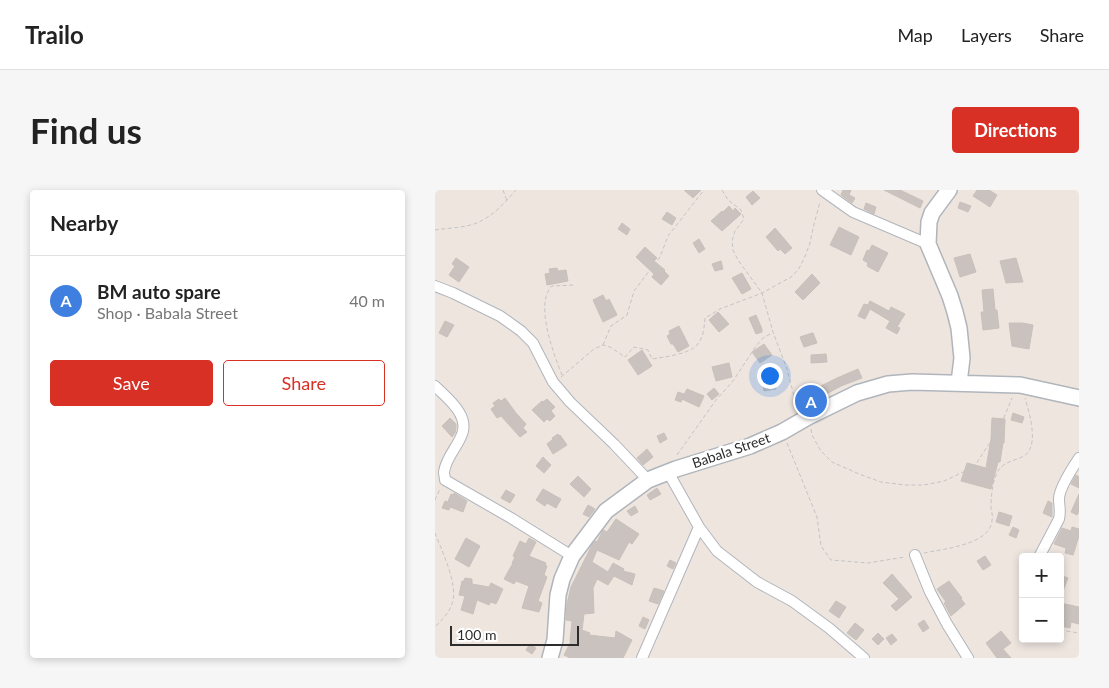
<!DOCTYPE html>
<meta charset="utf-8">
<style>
:root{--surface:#fff;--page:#f6f6f6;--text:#222;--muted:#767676;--line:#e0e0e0;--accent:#d93025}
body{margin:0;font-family:Lato,sans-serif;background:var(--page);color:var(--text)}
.controls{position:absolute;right:15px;bottom:15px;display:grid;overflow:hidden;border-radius:5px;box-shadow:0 2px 8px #0003}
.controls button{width:45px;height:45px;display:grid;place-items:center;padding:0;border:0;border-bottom:1px solid var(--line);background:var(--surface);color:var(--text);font:25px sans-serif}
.scale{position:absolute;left:15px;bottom:12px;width:129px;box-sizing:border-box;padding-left:5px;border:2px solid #2d2d2d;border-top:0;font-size:14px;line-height:18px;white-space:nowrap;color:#2d2d2d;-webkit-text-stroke:4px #fff;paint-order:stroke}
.you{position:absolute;left:334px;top:185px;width:18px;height:18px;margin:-12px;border:4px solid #fff;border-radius:50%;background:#1a73e8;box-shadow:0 0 0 8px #1a73e833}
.badge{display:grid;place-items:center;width:32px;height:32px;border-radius:50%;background:var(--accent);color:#fff;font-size:16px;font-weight:700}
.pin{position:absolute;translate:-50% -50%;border:2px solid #fff;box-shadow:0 1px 5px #0006}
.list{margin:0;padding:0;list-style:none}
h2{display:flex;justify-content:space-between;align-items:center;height:65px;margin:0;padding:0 20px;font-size:21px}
h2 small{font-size:16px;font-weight:400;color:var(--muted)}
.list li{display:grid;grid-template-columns:32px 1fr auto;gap:15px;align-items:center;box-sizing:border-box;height:90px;padding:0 20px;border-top:1px solid var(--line)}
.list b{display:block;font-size:19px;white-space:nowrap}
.list p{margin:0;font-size:16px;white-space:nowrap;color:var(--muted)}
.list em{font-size:16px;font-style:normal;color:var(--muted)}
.actions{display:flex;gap:10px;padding:15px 20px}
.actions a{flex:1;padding:11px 0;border:1px solid var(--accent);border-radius:5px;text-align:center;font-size:18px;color:var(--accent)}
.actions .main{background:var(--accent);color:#fff}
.map{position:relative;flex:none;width:644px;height:468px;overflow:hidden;border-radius:5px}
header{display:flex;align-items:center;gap:30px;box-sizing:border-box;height:70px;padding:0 25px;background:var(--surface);border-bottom:1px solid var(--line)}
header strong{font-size:24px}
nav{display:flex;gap:28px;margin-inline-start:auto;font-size:18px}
.intro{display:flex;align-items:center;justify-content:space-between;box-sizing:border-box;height:120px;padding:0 30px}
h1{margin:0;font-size:35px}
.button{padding:12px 22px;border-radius:5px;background:var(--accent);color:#fff;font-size:18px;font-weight:700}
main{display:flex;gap:30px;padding:0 30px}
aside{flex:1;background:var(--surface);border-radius:5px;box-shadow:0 2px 8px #0003}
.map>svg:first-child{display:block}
.building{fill:#c9c2bf;stroke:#c9c0b9}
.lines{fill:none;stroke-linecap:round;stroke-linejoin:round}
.street-casing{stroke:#b0b5bc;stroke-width:12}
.secondary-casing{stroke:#b0b5bc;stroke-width:18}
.path{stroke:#c4c4c4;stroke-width:1;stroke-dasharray:4 2.5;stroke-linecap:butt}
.street{stroke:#fff;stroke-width:10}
.secondary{stroke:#fff;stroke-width:15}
.labels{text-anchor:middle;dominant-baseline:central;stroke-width:5;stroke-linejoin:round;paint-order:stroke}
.street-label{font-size:14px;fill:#2d2d2d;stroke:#fff}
</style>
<header>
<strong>Trailo</strong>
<nav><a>Map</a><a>Layers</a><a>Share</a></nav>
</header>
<div class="intro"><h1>Find us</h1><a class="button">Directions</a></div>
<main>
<aside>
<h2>Nearby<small></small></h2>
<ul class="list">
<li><span class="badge" style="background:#3f7fe0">A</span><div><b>BM auto spare</b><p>Shop · Babala Street</p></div><em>40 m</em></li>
</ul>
<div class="actions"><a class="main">Save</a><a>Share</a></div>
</aside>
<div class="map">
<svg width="644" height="468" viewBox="0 0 644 468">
<rect width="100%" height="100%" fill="#eee5df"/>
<path class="building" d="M249,0H266L258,8Z
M408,0H416L414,5L420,8L417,13L406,5Z
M449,0H465L488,11L485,18Z
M542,0H554L562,5L555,17L538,6Z
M318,1L325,8L317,15L311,7Z
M525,12L536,16L533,22L523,18Z
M431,13L441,17L439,24L429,19Z
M294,16L298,21L300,18L306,24L287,41L276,31L287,21L288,22Z
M232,22L241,28L237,35L227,29Z
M187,33L195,39L192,45L183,39Z
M404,37L424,47L416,65L395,55Z
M340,38L357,58L350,64L345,59L343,61L331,47Z
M264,49L270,59L264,63L258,53Z
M437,55L453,63L443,82L432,76L433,73L428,70L432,60L434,61Z
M210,57L222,68L219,71L230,80L229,81L234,86L226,95L217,87L219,84L201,67Z
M535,64L541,82L525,87L519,68Z
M21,68L34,77L24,92L14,85L20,76L17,74Z
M581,68L588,92L571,93L565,71Z
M286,71L288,79L280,81L277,74Z
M122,78L123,81L131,80L133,91L112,95L110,84L115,83L114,79Z
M307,83L316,99L307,104L297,88Z
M377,84L385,93L368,110L360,102Z
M558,99L560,120H562L564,138L548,140L546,122H549L547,100Z
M168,105L171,111L174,109L182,125L168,132L158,110Z
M435,111L454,121L456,117L470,124L462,137L465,138L462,144L451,138L455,131L435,119L430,129L423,126L429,114L433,115Z
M283,122L294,134L284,142L274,130Z
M321,125L327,139V142L321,144L314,128Z
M10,131L19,135L12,147L4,143Z
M574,133H587L598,135L594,159L577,156Z
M244,136L254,156L243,162L238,154H236L232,146L235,144L234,141Z
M377,143H378L382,153L369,157L365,147Z
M329,154L337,165L325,173L317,162Z
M207,160L217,176L203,185L193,170Z
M391,164L392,172L376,173V165Z
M294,173L297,187L281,191L277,177Z
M423,179L427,188L406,196L369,216L364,207L402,188Z
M339,189L341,199L329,201L327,191Z
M279,198L284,204L277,210L272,204Z
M252,199L269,206L264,217L247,209Z
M243,202L249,204L246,212L240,210Z
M70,208L81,223L91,234L88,238L92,242L85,247L66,226L62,228L56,219L60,216L58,213L64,209L66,211Z
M112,209L120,217L116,221L120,226L115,231L112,229L109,232L97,220L107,211L108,212Z
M578,223L589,227L587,233L576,230Z
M15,228L21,234V238L20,243L17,247L7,236Z
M557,228L570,229L569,253H568L565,272H563L556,299L526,291L532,273L551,278L556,249Z
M229,243L232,249L225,253L222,246Z
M123,244L124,246L125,245L132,255L118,264L112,254L118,249L117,248Z
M212,259L218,267L208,275L202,268Z
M108,267L116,275L109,283L101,276Z
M641,285L644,287V298L636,294Z
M143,286L156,299L149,307L135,294Z
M222,298L226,304L215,310L212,305Z
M108,299L126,309L121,318L112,313L110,316L101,310Z
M71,300L80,305L75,313L66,308Z
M19,303L32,311L28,322L15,317L14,320L7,318L10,311L13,312L16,304L18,305Z
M644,304V321L642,325L636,322Z
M613,311L617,313V327L608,323Z
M153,315L160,319L154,327L148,324Z
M200,316L203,322L196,326L192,321Z
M564,322L577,326L574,336L561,332Z
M181,329L204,344L197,354L194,352L184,370L162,360L157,372L173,382L178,373L189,379L188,381L200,384L197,395L179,386L173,395L162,389L158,398L159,423L149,424L147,440L155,443L154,445L180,448L181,441L197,450L188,468H135L129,465L136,451H135L137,431L131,430L132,414L136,397L157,355L160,351L162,352L168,340L172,342Z
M578,337L584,340L581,348L574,345Z
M637,337L644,339V346L638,365L630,363L631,358L619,354L627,338L636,341Z
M31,348L45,356L34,377L20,369Z
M94,348L101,352L94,366L111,373L110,375L112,376L109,385L112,387L103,411L107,413L104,422L87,418L94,396L81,391L79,394L69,389L78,373H77L80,367L78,366L85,351L91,354Z
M550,366L556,375L548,380L542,371Z
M235,370L241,373L238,379L232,376Z
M457,384L477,407L461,421L456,416L464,409L448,393Z
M625,385L633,388L626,406H625Z
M30,388L37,389V394L54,397L56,393L68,399L61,414L56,412L54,415L42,410L38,424L26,420L30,406L24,405L27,391H29Z
M514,391L527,408L526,409L530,414L516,426L509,413L511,412L502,399Z
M219,398L229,401L223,414L214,411Z
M401,411L411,417L404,428L394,421Z
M625,413L644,417V434L636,432L635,438L625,436Z
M208,427L214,430L210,439L204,436Z
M489,430L494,438L488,442L483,434Z
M420,433L429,440L421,450L412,443Z
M566,441L576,453L568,459L576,468H562L551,453Z
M443,443L449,449L443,455L437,449Z
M457,444L462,450L456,455L451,448Z
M95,454L101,458L97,464L91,460Z"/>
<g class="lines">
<g class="street-casing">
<path id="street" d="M387,0L418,22L493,54
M0,96L18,103L65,126L86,141L98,153L118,192L135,212L179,254L213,290
M0,196C8,204 18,212 24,222C39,246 12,259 9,282C9,285 10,287 10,290L76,328L137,366
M233,282L264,337L282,361L322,392L357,411L394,438L429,468
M480,365L495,402L512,434L533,468
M604,367L624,329C626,320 624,317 624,309C624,298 638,277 644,268
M207,468L264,337"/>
</g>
<g class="secondary-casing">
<path id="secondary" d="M514,0L497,23L494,32L493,54L515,106L520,122L524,138L527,168L524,193
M115,468L120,450L123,405L127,389L137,366L171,321L213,290L241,279L315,256L347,242L373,227L422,203L453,194L477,192L585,195L644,208"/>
</g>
<path class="path" d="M68,0L72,11
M287,0L293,10L306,20L309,29L300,41L297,51L298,60L303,70L327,103L338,142L352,179L359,206L365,218
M0,40C12,38 27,38 39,34C56,28 69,14 81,0
M168,155L176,136L192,125L199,101L225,67L233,46L269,0
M127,185C119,165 99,113 117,96L139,95
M126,187L159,159L168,155L175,157L190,167L199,157L213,160L217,169C229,167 255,164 262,155C269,147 269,137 270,128L285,119L327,103L356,87L363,80L369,69L375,53L379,34L385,12
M376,239L377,245L386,261L397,272L424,284L446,292L470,295H489L509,291L539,277L565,237L577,208
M352,253L382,327L386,356L396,370L433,373L470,367
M242,265L281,210L298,191L321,156L328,148L337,143
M0,310L5,299
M0,343C7,361 22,392 18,411C15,422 7,430 0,437
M489,363C507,359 556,355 557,330C558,327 557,323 556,319C556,307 557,292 563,281C569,271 580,271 589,266C605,256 594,222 590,208
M625,440L644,443"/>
<use href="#street" class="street"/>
<use href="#secondary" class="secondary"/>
</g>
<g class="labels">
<g class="street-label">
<text transform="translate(296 260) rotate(-19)">Babala Street</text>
</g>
</g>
</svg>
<div class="controls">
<button>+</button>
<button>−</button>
</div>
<div class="scale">100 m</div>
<div class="you"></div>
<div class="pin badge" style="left:376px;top:211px;background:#3f7fe0">A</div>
</div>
</main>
